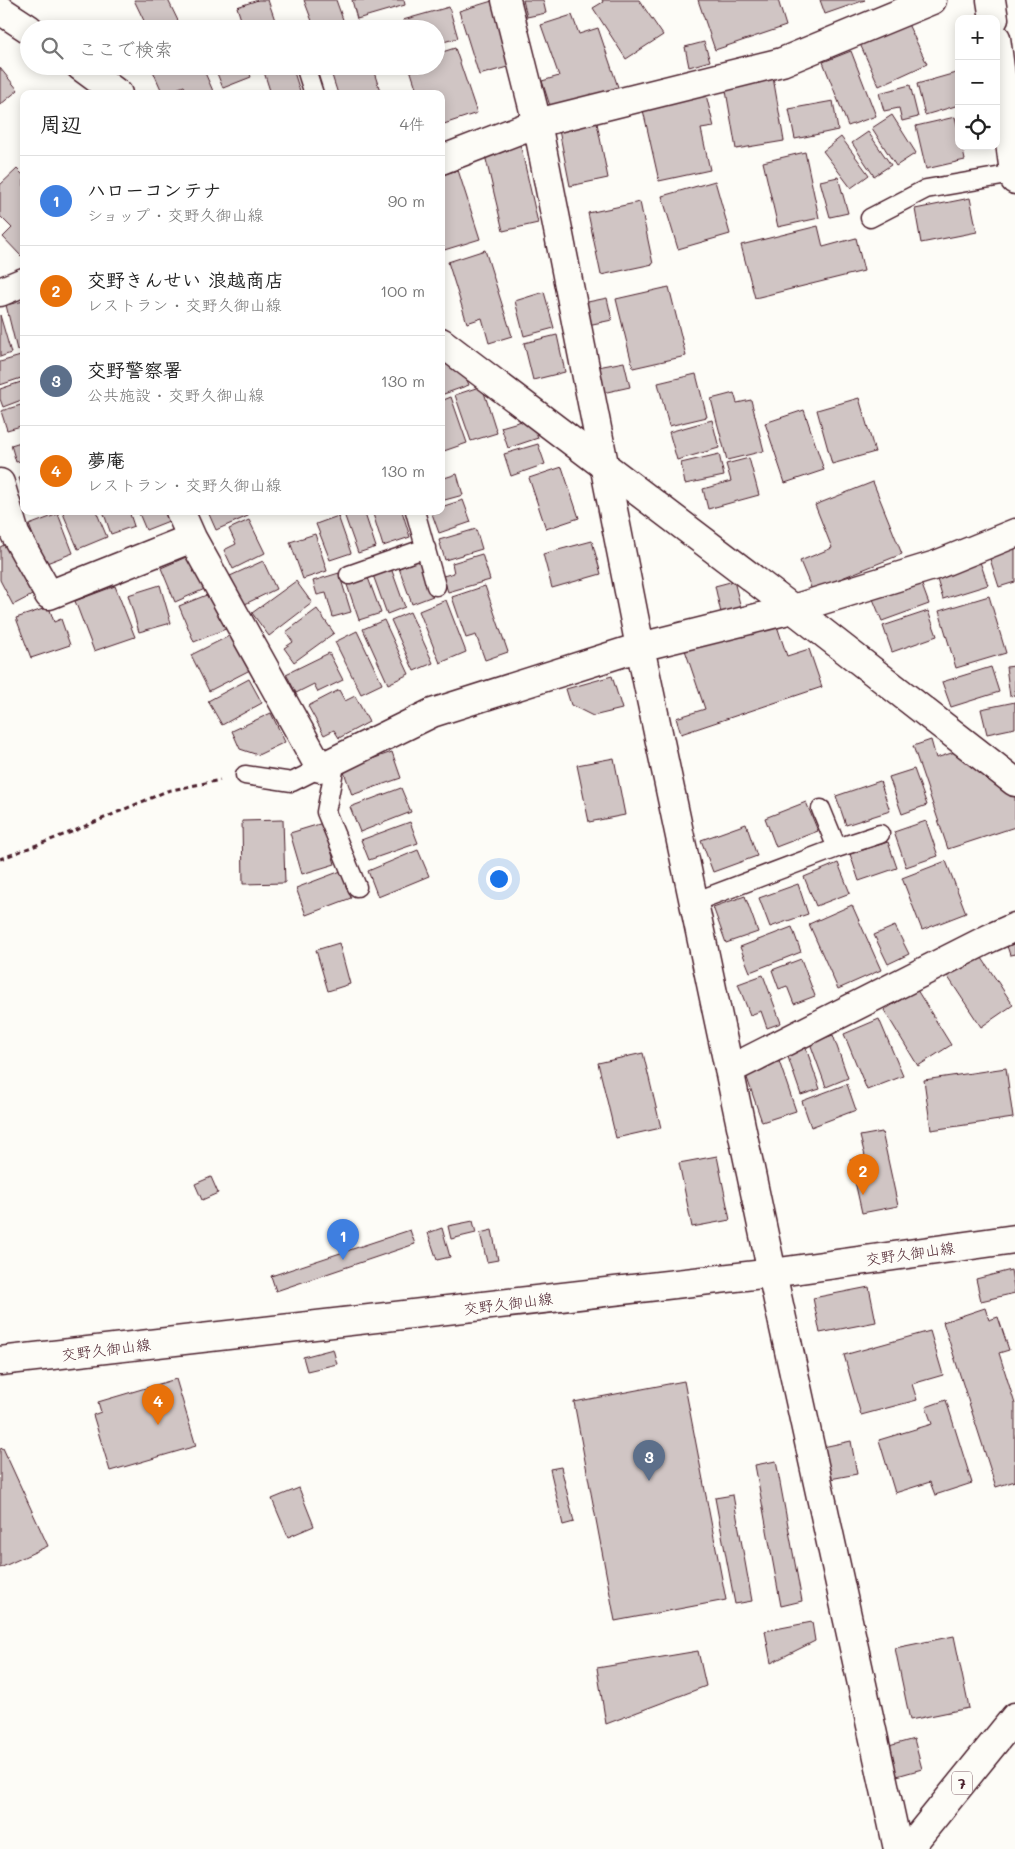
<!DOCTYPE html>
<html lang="ja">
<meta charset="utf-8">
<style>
:root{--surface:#fff;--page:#f6f6f6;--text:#222;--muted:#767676;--line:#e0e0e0;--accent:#7c3aed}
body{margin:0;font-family:Mali,"Klee One",sans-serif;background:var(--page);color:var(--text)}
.controls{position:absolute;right:15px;top:15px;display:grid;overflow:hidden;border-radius:10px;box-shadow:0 2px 12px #0003}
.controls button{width:45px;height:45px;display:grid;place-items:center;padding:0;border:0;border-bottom:1px solid var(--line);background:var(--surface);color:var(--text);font:25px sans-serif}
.you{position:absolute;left:498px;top:878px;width:18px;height:18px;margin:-12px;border:4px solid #fff;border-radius:50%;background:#1a73e8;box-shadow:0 0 0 8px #1a73e833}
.badge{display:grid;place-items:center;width:32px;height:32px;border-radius:50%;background:var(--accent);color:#fff;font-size:16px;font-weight:700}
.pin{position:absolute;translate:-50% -41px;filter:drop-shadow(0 1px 2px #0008)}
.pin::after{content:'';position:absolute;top:26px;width:18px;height:15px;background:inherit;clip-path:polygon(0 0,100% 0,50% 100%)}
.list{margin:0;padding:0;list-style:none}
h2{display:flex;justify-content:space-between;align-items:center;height:65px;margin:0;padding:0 20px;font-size:21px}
h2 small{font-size:16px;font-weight:400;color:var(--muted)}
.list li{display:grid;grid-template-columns:32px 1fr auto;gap:15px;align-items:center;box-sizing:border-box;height:90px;padding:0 20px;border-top:1px solid var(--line)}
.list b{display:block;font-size:19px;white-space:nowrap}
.list p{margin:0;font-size:16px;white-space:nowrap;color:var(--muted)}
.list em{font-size:16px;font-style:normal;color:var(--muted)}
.icon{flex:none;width:28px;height:28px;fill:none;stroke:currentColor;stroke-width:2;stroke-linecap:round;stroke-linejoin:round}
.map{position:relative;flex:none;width:1015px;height:1849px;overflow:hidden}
.search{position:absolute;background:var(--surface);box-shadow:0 2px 12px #0003;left:20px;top:20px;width:425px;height:55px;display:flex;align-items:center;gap:12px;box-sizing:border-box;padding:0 18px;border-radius:28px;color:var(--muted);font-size:19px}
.panel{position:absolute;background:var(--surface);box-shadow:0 2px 12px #0003;left:20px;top:90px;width:425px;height:425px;border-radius:10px}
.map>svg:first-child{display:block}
.building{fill:#d0c5c4;stroke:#4a1f2b}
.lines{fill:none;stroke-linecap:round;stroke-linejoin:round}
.lane-casing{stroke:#4a1f2b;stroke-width:21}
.street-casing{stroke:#4a1f2b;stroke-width:31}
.secondary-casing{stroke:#4a1f2b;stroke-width:31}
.primary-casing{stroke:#4a1f2b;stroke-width:31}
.path{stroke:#4a1f2b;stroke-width:3;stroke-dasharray:5 4;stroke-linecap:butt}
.lane{stroke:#fdfcf7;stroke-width:18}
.street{stroke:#fdfcf7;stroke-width:28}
.secondary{stroke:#fdfcf7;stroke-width:28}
.primary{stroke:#fdfcf7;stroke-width:28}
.labels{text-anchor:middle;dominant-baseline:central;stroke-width:5;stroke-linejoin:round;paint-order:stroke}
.shield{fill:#fdfcf7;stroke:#806168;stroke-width:1}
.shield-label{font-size:14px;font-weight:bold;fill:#4a1f2b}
.street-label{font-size:15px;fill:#4a1f2b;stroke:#fdfcf7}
</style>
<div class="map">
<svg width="1015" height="1849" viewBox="0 0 1015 1849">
<rect width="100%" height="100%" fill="#fdfcf7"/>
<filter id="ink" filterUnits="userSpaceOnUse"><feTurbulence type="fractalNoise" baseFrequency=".02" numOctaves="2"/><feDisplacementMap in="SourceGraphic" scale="10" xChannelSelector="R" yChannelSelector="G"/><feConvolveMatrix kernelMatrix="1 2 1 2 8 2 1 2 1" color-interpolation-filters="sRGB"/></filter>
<g filter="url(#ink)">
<path class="building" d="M134,0H168L182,29H148Z
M258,0H268L278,29H244L237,7Z
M304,0H336L346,28L315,29Z
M352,0H404L405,5L357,19Z
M523,0H543L546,13L527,17Z
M602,0H639L663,35L626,59L593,8L603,2Z
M698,0H778L786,26L715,50Z
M820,0H865L825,14Z
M492,1L511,66L479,75L459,11Z
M449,7L458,38L436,44V29H406L403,20Z
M572,15L579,34L598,28L618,87L551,109L542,81L559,76L541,25Z
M907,22L927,64L879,86L860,44Z
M230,24L232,29H217Z
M704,42L710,61L689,67L685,47Z
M455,48L477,113L441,125V94H418L409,66H436V54Z
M851,51L876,116L848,126L823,62Z
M164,66H202L213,91L208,94H188L184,86L163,94L153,71Z
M214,66H247L251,77L223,88Z
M282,66H292L301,94H271L264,72Z
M329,66H372L381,94H338Z
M0,68L18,90L0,105Z
M959,72V105L925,115L917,84Z
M773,77L784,141L736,149L725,85Z
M910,85L918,117L902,121L899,108L884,111L879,93Z
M706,95L714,127L701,129L710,170L659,181L643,110Z
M833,101L838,130L795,139L789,109Z
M892,115L916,153L896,166L872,128Z
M955,117L959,133V146H962L965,160L926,169L916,126Z
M596,118L608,178L570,186L558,125Z
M868,132L891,165L874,176L852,143Z
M841,137L869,175L851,188L823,151Z
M520,143L538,223L503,231L484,151Z
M805,152L819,218L778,227L763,162Z
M17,169L24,176V254L21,256L3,237L12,228L0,216V185Z
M458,170L480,239L441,251V175Z
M838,177L848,213L830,217L820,181Z
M715,181L730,234L678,249L662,196Z
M970,198L977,232L921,243L915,209Z
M640,202L653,264L601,275L588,213Z
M818,226L823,247L856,238L864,271L755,298L741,245Z
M485,250L512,336L489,343L482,318L467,323L448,262Z
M669,287L686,356L633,368L616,299Z
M544,292L554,328L524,336L515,301Z
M607,298L612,320L583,326L578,304Z
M24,301V349L17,350L6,305Z
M0,315L11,353L0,357Z
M557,335L565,372L533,380L524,343Z
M24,355V377L0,385V362Z
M441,358L461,365L469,385L441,395Z
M624,362L630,387L598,394L593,368Z
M696,374L707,417L669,426L658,383Z
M24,381V399L3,407L0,399V389Z
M482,386L497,433L471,441L455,395Z
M734,393L737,403L751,400L764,451L727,460L711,399Z
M451,397L467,443L441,452V401Z
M859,398L875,452L832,464L817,410Z
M24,404V434L21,426L7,430L1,411Z
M804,410L824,470L785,483L765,423Z
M532,418L538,438L508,448L501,427Z
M712,420L719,448L677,460L669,432Z
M24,441V460L16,462L11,445Z
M538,444L545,464L511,476L504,454Z
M719,454L724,476L685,484L681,463Z
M749,458L759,495L708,509L703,489L731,481L726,464Z
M562,467L579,518L546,529L529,478Z
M457,474L463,495L441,501V479Z
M24,477V492L19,478Z
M873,482L902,554L812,590L800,561L832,548L815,505Z
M463,500L471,522L439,533L431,511H441V507Z
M62,511H96L107,537L78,549Z
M103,511H129L134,526L111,534Z
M138,511H171L174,519L146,530Z
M211,511H246L248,516L216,530L208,512Z
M343,511H364L376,547L358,553Z
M382,511H402L410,537L383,546L373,514Z
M58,514L73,553L44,564L29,525Z
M338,516L351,553L330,560L316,524Z
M249,520L265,553L233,569L224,550L236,544L229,529Z
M476,529L482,549L445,560L439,540Z
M315,534L327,571L303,579L290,542Z
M592,541L601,574L552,588L543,554Z
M8,543L34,594L13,605L0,580V547Z
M1015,547V582L999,587L989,556Z
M193,554L207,588L175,602L161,568Z
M482,554L490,580L448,592L443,576L454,573L452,563Z
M979,559L988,585L943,599L935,573Z
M420,560L433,596L412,604L399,568Z
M263,561L276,589L243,605L230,576Z
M391,568L405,607L387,614L373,575Z
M339,573L351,612L333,617L326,593L317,595L313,581Z
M367,575L381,613L359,620L346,582Z
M919,577L929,604L882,621L871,594Z
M296,581L312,603L269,636L252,613Z
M734,581L741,608L721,613L715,586Z
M160,585L171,623L139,632L128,595Z
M115,586L135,637L94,651L75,601Z
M485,586L508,652L485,660L476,635L466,638L452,597Z
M214,592L228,628L194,642L179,606Z
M989,596L1006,653L956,668L939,611Z
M446,600L466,652L440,663L419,611Z
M49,607L54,622L61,619L70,645L31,658L16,618Z
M317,609L334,633L294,662L284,648L293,642L286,632Z
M928,611L937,636L892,652L883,626Z
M410,612L433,663L414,671L391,620Z
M384,620L409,674L388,684L363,629Z
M775,620L787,656L809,649L822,687L681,734L676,718L705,709L685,650Z
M357,631L382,684L361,694L335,642Z
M231,635L250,670L209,691L191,655Z
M329,653L343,680L318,692L314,684L296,693L286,674Z
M1015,666V695L1010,696L1006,667Z
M991,667L999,692L951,707L942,682Z
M612,676L622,709L593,716L571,705L566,689Z
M249,679L262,703L222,725L208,701Z
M339,690L345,701L355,696L369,722L339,738L334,730L324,735L308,706Z
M1015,702V728L987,734L981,709Z
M271,713L285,742L258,755L240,749L232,731Z
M931,740L936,758L961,750L1015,792V827L948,849L913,746Z
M392,752L401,778L352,795L343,769Z
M614,758L625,815L589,822L577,765Z
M914,769L927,805L902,814L889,777Z
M880,781L890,811L846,825L836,796Z
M401,788L411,812L360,832L350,807Z
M806,802L818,831L776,847L765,818Z
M283,820L285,883L243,884L242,821Z
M926,821L938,856L906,867L894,832Z
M410,822L418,843L369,860L361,840Z
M323,823L335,864L302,874L290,833Z
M746,824L757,856L713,872L701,840Z
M888,842L897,868L859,881L850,854Z
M418,850L429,876L378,897L368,871Z
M946,861L966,913L922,930L902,878Z
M838,863L850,893L816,906L804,877Z
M341,871L351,898L306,915L296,888Z
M798,884L808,914L770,927L759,898Z
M745,896L758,932L726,943L713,907Z
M852,905L881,970L838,989L809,924Z
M895,926L909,954L888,964L874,935Z
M792,927L801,952L750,972L740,947Z
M1015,933V954L1010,955L1004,937Z
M339,943L350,984L328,991L316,950Z
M978,952L1013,1005L981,1027L946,974Z
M801,959L815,996L794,1004L787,986L779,989L772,970Z
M763,975L781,1023L767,1028L761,1011L750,1015L738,984Z
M917,990L951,1045L918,1066L884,1010Z
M879,1019L903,1076L867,1090L844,1034Z
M833,1035L848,1078L826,1087L810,1043Z
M806,1048L820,1089L801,1095L787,1054Z
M643,1053L661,1128L616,1138L598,1063Z
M779,1061L796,1111L762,1122L745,1072Z
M1006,1068L1013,1118L931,1130L924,1080Z
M847,1084L856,1110L811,1127L802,1101Z
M882,1132L898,1206L862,1213L850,1159L865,1156L860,1136Z
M717,1156L730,1220L692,1227L679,1163Z
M211,1177L218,1193L202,1200L195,1184Z
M473,1221L476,1233L451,1239L448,1226Z
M442,1228L450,1257L437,1260L428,1233Z
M410,1230L415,1244L276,1291L271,1276Z
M492,1230L498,1260L487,1262L480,1233Z
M1011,1270L1015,1293L981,1301L976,1279Z
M869,1287L876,1322L820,1333L813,1298Z
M985,1308L989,1320L998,1317L1009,1350L999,1353L1015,1404V1481L996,1487L943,1322Z
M930,1331L943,1375L912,1384L917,1400L861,1415L844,1355Z
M333,1349L337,1364L307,1371L303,1357Z
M176,1379L196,1446L110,1471L93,1415L101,1412L98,1402Z
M684,1381L726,1600L615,1621L574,1402Z
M946,1400L972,1483L935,1495L930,1482L895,1493L879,1440L932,1424L926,1407Z
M851,1441L857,1474L830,1479L823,1447Z
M3,1448L48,1546L0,1568V1449Z
M776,1461L802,1601L781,1606L755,1465Z
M561,1467L574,1522L563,1525L550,1469Z
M299,1488L314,1526L288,1537L272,1499Z
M733,1495L752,1601L735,1604L715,1498Z
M812,1622L815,1641L771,1663L765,1631Z
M954,1636L969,1708L910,1720L895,1648Z
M698,1651L706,1686L606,1724L597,1668Z
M914,1739L922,1769L897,1776L889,1746Z"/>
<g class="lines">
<g class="lane-casing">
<path id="lane" d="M305,66L314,94
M870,218L926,189L1014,174
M415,511L436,586
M349,575L426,548
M336,760L326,812L357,887
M245,775L292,782L320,768
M821,809L837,848
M694,902L837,848L880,834"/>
</g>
<g class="street-casing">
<path id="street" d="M506,0L537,123L640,647L772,1273L898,1849
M441,160L537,123L782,62L932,0
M0,292L24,282
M0,483L15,534L49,595L192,538L320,768L432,713L640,647L793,609L936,565L1015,533
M180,511L192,538
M729,1070L990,938L1015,927"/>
</g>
<g class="secondary-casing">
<path id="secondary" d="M0,10L29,29
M80,66L118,94
M441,342L793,609L1015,782
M0,1361L772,1273L1015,1239"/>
</g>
<g class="primary-casing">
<path id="primary" d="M991,0L994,19
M996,38L1015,180
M908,1849L1015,1717"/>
</g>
<path class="path" d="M0,859L74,831L167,791L220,780"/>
<use href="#lane" class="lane"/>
<use href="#street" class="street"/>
<use href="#secondary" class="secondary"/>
<use href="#primary" class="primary"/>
</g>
</g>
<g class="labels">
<rect class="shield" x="952" y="1771.5" width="20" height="23" rx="4"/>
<g class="shield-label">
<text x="962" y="1783">7</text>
</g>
<g class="street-label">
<text transform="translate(910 1253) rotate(-8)">交野久御山線</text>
<text transform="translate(508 1303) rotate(-7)">交野久御山線</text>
<text transform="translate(106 1349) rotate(-7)">交野久御山線</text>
</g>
</g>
</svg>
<div class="controls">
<button>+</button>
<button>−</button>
<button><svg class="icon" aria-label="locate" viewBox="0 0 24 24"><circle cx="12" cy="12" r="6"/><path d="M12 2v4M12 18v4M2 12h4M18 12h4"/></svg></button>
</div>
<div class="you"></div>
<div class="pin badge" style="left:343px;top:1260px;background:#3f7fe0">1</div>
<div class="pin badge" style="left:863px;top:1195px;background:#e8710a">2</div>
<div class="pin badge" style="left:649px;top:1481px;background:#5c6f8a">3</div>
<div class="pin badge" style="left:158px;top:1425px;background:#e8710a">4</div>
<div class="search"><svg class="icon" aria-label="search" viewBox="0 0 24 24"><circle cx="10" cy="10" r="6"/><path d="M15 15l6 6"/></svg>ここで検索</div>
<section class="panel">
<h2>周辺<small>4件</small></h2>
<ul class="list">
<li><span class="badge" style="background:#3f7fe0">1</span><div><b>ハローコンテナ</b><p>ショップ · 交野久御山線</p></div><em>90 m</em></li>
<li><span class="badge" style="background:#e8710a">2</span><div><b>交野きんせい 浪越商店</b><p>レストラン · 交野久御山線</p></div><em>100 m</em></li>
<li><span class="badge" style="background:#5c6f8a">3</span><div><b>交野警察署</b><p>公共施設 · 交野久御山線</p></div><em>130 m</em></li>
<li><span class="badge" style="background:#e8710a">4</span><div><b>夢庵</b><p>レストラン · 交野久御山線</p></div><em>130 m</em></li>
</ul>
</section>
</div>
